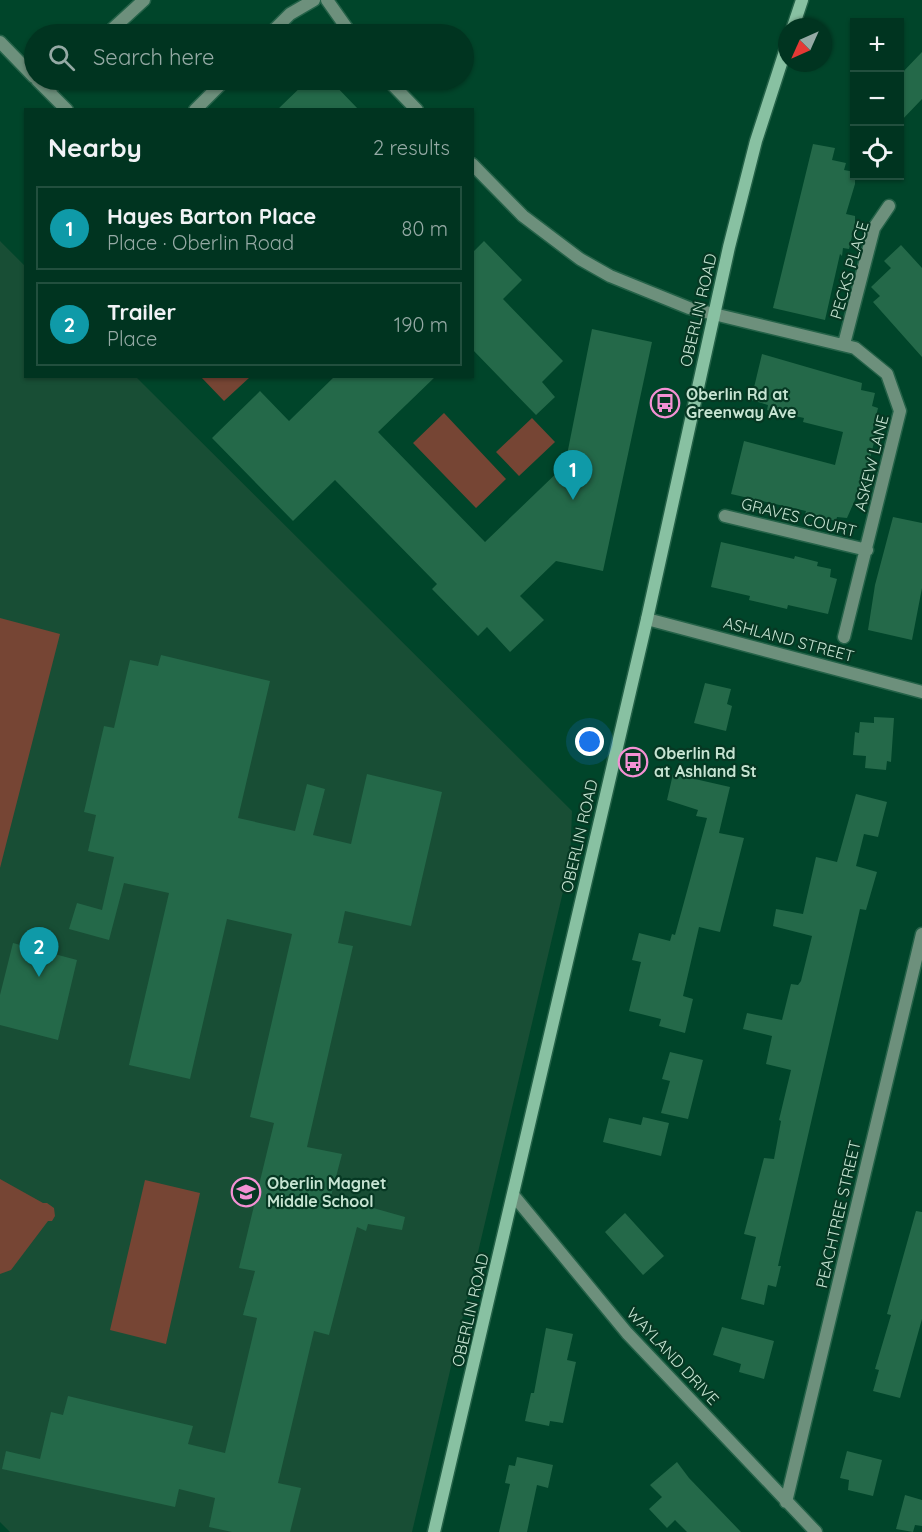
<!DOCTYPE html>
<meta charset="utf-8">
<style>
:root{--surface:#003420;--page:#0e3f2d;--text:#f1f3f6;--muted:#95aaa5;--line:#224f3e;--accent:#f491d4}
body{margin:0;font-family:Quicksand,sans-serif;background:var(--page);color:var(--text)}
.controls{position:absolute;right:18px;top:18px;display:grid;overflow:hidden;border-radius:0px;box-shadow:0 2px 4px #0004}
.controls button{width:54px;height:54px;display:grid;place-items:center;padding:0;border:0;border-bottom:2px solid var(--line);background:var(--surface);color:var(--text);font:30px sans-serif}
.compass{position:absolute;left:778px;top:18px;width:54px;height:54px;border-radius:50%;background:var(--surface);box-shadow:0 2px 4px #0004;rotate:225deg}
.you{position:absolute;left:590px;top:742px;width:21px;height:21px;margin:-15px;border:4px solid #fff;border-radius:50%;background:#1a73e8;box-shadow:0 0 0 9px #1a73e833}
.badge{display:grid;place-items:center;width:39px;height:39px;border-radius:50%;background:var(--accent);color:#fff;font-size:20px;font-weight:700}
.pin{position:absolute;translate:-50% -50px;filter:drop-shadow(0 2px 3px #0008)}
.pin::after{content:'';position:absolute;top:32px;width:21px;height:18px;background:inherit;clip-path:polygon(0 0,100% 0,50% 100%)}
.list{margin:0;padding:0;list-style:none}
h2{display:flex;justify-content:space-between;align-items:center;height:78px;margin:0;padding:0 24px;font-size:26px}
h2 small{font-size:20px;font-weight:400;color:var(--muted)}
.list li{display:grid;grid-template-columns:39px 1fr auto;gap:18px;align-items:center;box-sizing:border-box;height:84px;margin:0 12px 12px;padding:0 12px;border:2px solid var(--line);border-radius:0px}
.list b{display:block;font-size:22px;white-space:nowrap}
.list p{margin:0;font-size:20px;white-space:nowrap;color:var(--muted)}
.list em{font-size:20px;font-style:normal;color:var(--muted)}
.icon{flex:none;width:33px;height:33px;fill:none;stroke:currentColor;stroke-width:2;stroke-linecap:round;stroke-linejoin:round}
.map{position:relative;flex:none;width:922px;height:1532px;overflow:hidden}
.search{position:absolute;background:var(--surface);box-shadow:0 2px 4px #0004;left:24px;top:24px;width:450px;height:66px;display:flex;align-items:center;gap:15px;box-sizing:border-box;padding:0 21px;border-radius:33px;color:var(--muted);font-size:22px}
.panel{position:absolute;background:var(--surface);box-shadow:0 2px 4px #0004;left:24px;top:108px;width:450px;height:270px;border-radius:0px}
.map>svg:first-child{display:block}
.built{fill:#184e35}
.green{fill:#764534}
.building{fill:#246949}
.lines{fill:none;stroke-linecap:round;stroke-linejoin:round}
.street-casing{stroke:#246248;stroke-width:15}
.secondary-casing{stroke:#246248;stroke-width:15}
.street{stroke:#6d907c;stroke-width:12}
.secondary{stroke:#88c1a2;stroke-width:12}
.labels{text-anchor:middle;dominant-baseline:central;stroke-width:4.5;stroke-linejoin:round;paint-order:stroke}
.street-label{font-size:16px;fill:#c6e4d2;stroke:#063823}
.poi-label{font-size:16px;font-weight:bold;fill:#c6e4d2;stroke:#063823;text-anchor:start}
</style>
<div class="map">
<svg width="922" height="1532" viewBox="0 0 922 1532">
<rect width="100%" height="100%" fill="#00452a"/>
<path class="built" d="M0,241L25,266L26,376L136,377L572,811L570,862L412,1532H10L0,1522Z"/>
<path class="green" d="M201,377H250L224,401Z
M444,413L506,479L476,508L413,443Z
M532,418L555,442L519,476L496,452Z
M0,618L60,634L0,868Z
M0,1179L43,1203H47L54,1208L55,1216L52,1221H48L11,1270L0,1274Z
M145,1180L200,1193L166,1344L110,1330Z"/>
<path class="building" d="M922,52V99L900,122V75Z
M308,80H330L359,110H277Z
M813,144L835,148L832,160L846,163L844,170L855,172V184L846,214L855,216V223L849,249L843,248L842,256L840,254L825,320L773,308Z
M484,241L522,280L503,299L563,361L542,382L555,397L536,415L472,349V253Z
M901,245L922,268V357L873,302L880,296L871,287L891,268L884,261Z
M592,329L652,342L603,571L556,561L520,596L544,620L510,652L487,627L478,636L432,589L437,584L335,480L293,521L212,438L260,391L289,421L335,376H436L378,432L485,542L565,465Z
M762,354L862,383L861,390L875,393L872,406L878,408L872,433L876,434L869,463H871L866,485L862,484L847,518L837,517L836,521L805,514L806,511L731,494L744,441L835,465L843,432L803,422L804,418L767,410L768,405L751,400Z
M893,517L922,523V588L912,640L868,630L875,585Z
M721,542L794,559L795,556L818,562L817,566L831,569L830,577L837,579L828,614L788,605L787,609L749,600L750,596L711,587Z
M161,655L270,681L238,818L295,831L307,784L325,789L313,835L351,844L367,774L442,792L411,926L345,911L338,943L353,946L307,1147L342,1154L331,1196L405,1217L402,1230L368,1224L366,1231L357,1227L329,1335L314,1331L278,1483L301,1488L290,1532H232L209,1527L215,1498L179,1489L175,1507L2,1469L6,1451L40,1459L51,1412L63,1415L68,1396L193,1426L188,1444L225,1453L257,1318L243,1315L255,1271L239,1268L274,1123L250,1117L292,934L227,919L190,1079L129,1065L169,893L124,883L109,940L69,929L77,903L102,910L114,857L88,851L96,815L84,812L104,726L114,728L130,660L158,666Z
M705,683L731,689L727,704L732,706L726,731L694,723Z
M874,717L894,718L891,762L887,761L886,770L865,768L866,756L853,755L855,732L859,733L860,722L874,723Z
M673,774L730,787L719,833L744,838L720,932L699,927L683,996L693,999L685,1033L659,1026L661,1019L629,1011L641,962L632,960L639,933L670,941L672,934L675,935L707,818L696,816L698,810L667,800Z
M856,794L887,802L878,837L864,834L856,866L877,872L866,910L860,909L778,1266H781L776,1287L768,1285L764,1305L741,1299L756,1237L744,1234L764,1158L774,1159L781,1121L779,1120L791,1070L766,1064L772,1036L743,1029L747,1013L782,1020L791,984L798,985L801,981L812,936L773,926L776,909L803,914L816,857L837,862Z
M13,943L77,960L58,1040L0,1025V995Z
M670,1052L703,1060L688,1119L661,1113L670,1081L662,1079Z
M643,1117L669,1123L661,1156L603,1142L609,1118L641,1125Z
M916,1211L922,1212V1319L900,1398L873,1391L879,1370L875,1369L891,1315L887,1314Z
M625,1213L664,1256L643,1275L605,1232Z
M722,1327L774,1341L764,1379L739,1372L741,1364L713,1355Z
M546,1328L573,1334L567,1360L576,1362L563,1423L550,1421L549,1426L525,1421L531,1393H534Z
M847,1451L882,1460L873,1496L848,1490L849,1480L840,1478Z
M517,1457L553,1465L548,1488L537,1485L527,1532H499L510,1484L505,1483L509,1465L515,1466Z
M677,1462L689,1478L741,1532H687L675,1520L667,1528L649,1509L662,1497L650,1485Z
M905,1495L922,1500V1526L915,1525L913,1532L896,1529Z"/>
<g class="lines">
<g class="street-casing">
<path id="street" d="M327,0L351,34
M107,34L144,0
M270,34L290,14L314,0
M0,42L34,77
M37,80L67,110
M388,80L417,110
M48,90L59,80
M195,110L225,80
M472,164L523,216L580,259L610,276L689,308L855,348L887,374L900,411L844,637
M844,344L874,228L889,206
M725,516L867,550
M647,619L922,692
M514,1196L627,1333L816,1532
M786,1502L922,934"/>
</g>
<g class="secondary-casing">
<path id="secondary" d="M793,27L802,0
M434,1532L647,619L729,247L756,141L787,45"/>
</g>
<use href="#street" class="street"/>
<use href="#secondary" class="secondary"/>
</g>
<defs>
<g id="bus-ring" transform="scale(1.5)"><circle r="9.5" fill="#063823" stroke="#f491d4" stroke-width="1.5"/><path d="M-5-6H5V4H4V6H2V4H-2V6H-4V4H-5ZM-3.5-4V0h7V-4ZM-3.5 1.2v1.5H-2V1.2ZM2 1.2v1.5H3.5V1.2Z" fill="#f491d4"/></g>
<g id="school-ring" transform="scale(1.5)"><circle r="9.5" fill="#063823" stroke="#f491d4" stroke-width="1.5"/><path d="M0-5L7-2L0 1L-7-2ZM-4 1L0 2.5L4 1V4Q0 6-4 4Z" fill="#f491d4"/></g>
</defs>
<g fill-rule="evenodd">
<use href="#bus-ring" x="665" y="403"/>
<use href="#bus-ring" x="633" y="762"/>
<use href="#school-ring" x="246" y="1192"/>
</g>
<g class="labels">
<g class="street-label">
<text transform="translate(849 270) rotate(-74)">PECKS PLACE</text>
<text transform="translate(698 310) rotate(-77)">OBERLIN ROAD</text>
<text transform="translate(871 463) rotate(-76)">ASKEW LANE</text>
<text transform="translate(799 517) rotate(14)">GRAVES COURT</text>
<text transform="translate(789 639) rotate(15)">ASHLAND STREET</text>
<text transform="translate(579 836) rotate(-77)">OBERLIN ROAD</text>
<text transform="translate(838 1214) rotate(-77)">PEACHTREE STREET</text>
<text transform="translate(470 1310) rotate(-77)">OBERLIN ROAD</text>
<text transform="translate(673 1356) rotate(47)">WAYLAND DRIVE</text>
</g>
<g class="poi-label">
<text x="686" y="394">Oberlin Rd at<tspan x="686" dy="18">Greenway Ave</tspan></text>
<text x="654" y="753">Oberlin Rd<tspan x="654" dy="18">at Ashland St</tspan></text>
<text x="267" y="1183">Oberlin Magnet<tspan x="267" dy="18">Middle School</tspan></text>
</g>
</g>
</svg>
<div class="controls">
<button>+</button>
<button>−</button>
<button><svg class="icon" aria-label="locate" viewBox="0 0 24 24"><circle cx="12" cy="12" r="6"/><path d="M12 2v4M12 18v4M2 12h4M18 12h4"/></svg></button>
</div>
<svg class="compass" viewBox="-18 -18 36 36"><path d="M0-13l5 13h-10z" fill="#e53935"/><path d="M0 13l5-13h-10z" fill="#95aaa5"/></svg>
<div class="you"></div>
<div class="pin badge" style="left:573px;top:500px;background:#0f9aa8">1</div>
<div class="pin badge" style="left:39px;top:977px;background:#0f9aa8">2</div>
<div class="search"><svg class="icon" aria-label="search" viewBox="0 0 24 24"><circle cx="10" cy="10" r="6"/><path d="M15 15l6 6"/></svg>Search here</div>
<section class="panel">
<h2>Nearby<small>2 results</small></h2>
<ul class="list">
<li><span class="badge" style="background:#0f9aa8">1</span><div><b>Hayes Barton Place</b><p>Place · Oberlin Road</p></div><em>80 m</em></li>
<li><span class="badge" style="background:#0f9aa8">2</span><div><b>Trailer</b><p>Place</p></div><em>190 m</em></li>
</ul>
</section>
</div>
